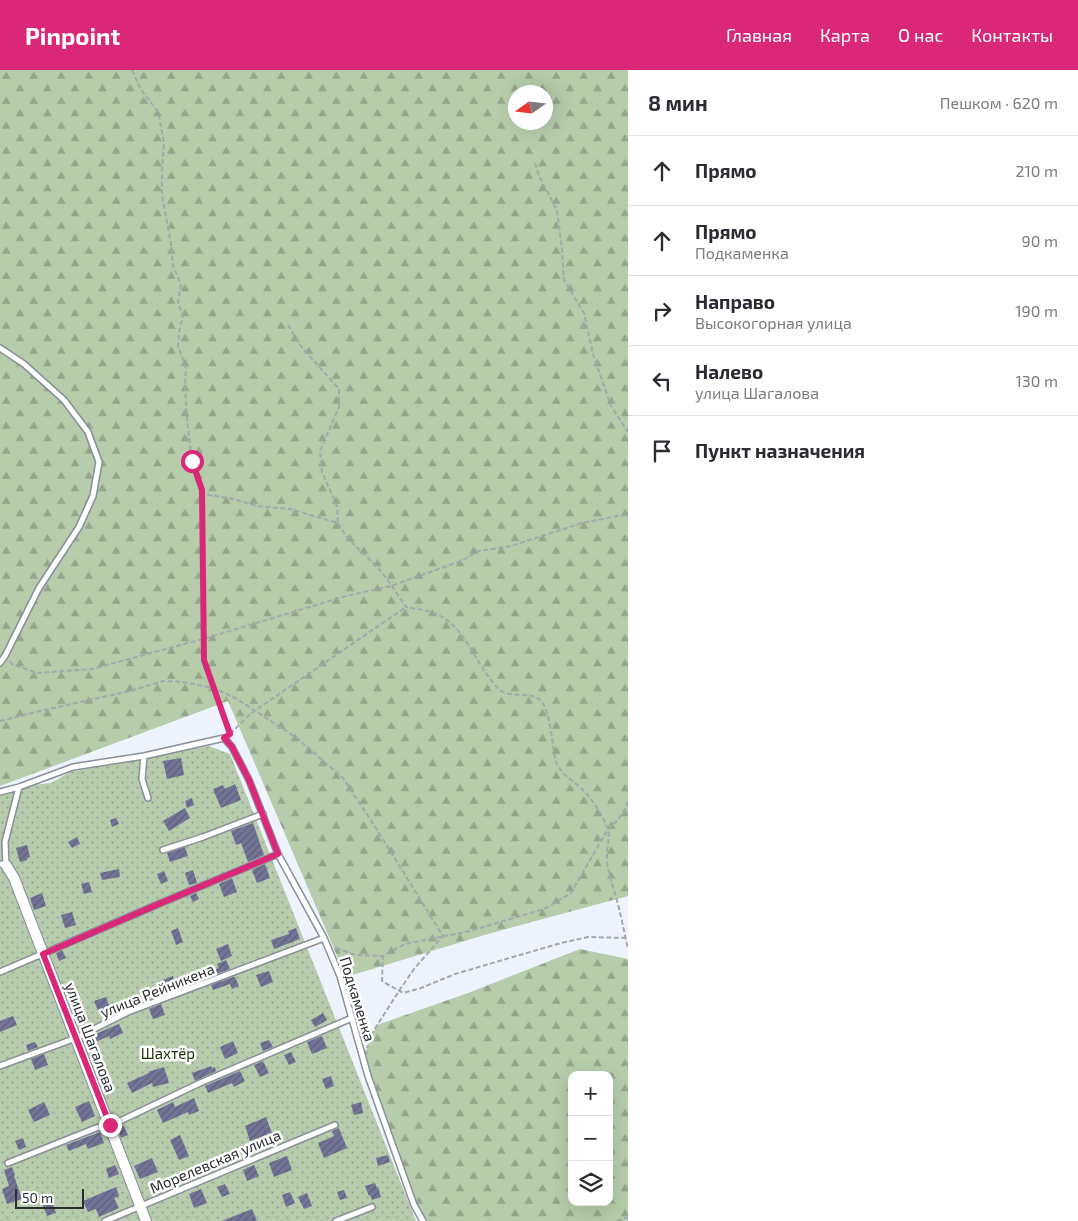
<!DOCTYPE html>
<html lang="ru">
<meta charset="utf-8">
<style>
:root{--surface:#fff;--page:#f7f7f7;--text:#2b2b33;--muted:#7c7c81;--line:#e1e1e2;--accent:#db2777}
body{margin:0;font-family:"Exo 2",sans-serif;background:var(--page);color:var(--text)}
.controls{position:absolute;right:15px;bottom:15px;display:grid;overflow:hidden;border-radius:10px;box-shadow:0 5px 20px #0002}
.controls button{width:45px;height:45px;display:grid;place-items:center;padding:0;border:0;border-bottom:1px solid var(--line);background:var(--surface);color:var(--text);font:25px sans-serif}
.compass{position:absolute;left:508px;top:15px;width:45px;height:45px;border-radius:50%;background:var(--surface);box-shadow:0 5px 20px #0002;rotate:256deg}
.scale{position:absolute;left:15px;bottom:12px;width:69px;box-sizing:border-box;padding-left:5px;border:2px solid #2b2d31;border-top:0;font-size:14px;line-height:18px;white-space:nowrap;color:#2b2d31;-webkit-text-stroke:4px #fff;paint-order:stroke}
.stop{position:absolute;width:15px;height:15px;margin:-11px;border:4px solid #db2777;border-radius:50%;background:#fff}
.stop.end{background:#db2777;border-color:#fff;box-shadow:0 1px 5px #0008}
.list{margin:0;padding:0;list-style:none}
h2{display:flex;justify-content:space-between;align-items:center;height:65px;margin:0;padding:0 20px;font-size:21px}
h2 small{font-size:16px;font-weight:400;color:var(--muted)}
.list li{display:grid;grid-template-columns:32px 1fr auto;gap:15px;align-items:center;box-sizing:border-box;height:70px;padding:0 20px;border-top:1px solid var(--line)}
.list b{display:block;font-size:19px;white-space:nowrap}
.list p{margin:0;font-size:16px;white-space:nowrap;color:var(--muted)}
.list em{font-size:16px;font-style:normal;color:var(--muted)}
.icon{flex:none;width:28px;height:28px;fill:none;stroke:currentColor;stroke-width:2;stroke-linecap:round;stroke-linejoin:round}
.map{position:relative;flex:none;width:628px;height:1151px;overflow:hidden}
header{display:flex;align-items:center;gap:30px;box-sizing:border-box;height:70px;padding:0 25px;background:var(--accent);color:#fff}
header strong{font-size:24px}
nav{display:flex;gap:28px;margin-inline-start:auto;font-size:18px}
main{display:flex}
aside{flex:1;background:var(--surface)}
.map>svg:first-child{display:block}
.forest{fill:url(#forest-firs);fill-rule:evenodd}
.garden{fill:url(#garden-dots)}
.building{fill:url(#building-hatch)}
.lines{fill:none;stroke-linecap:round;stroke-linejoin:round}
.lane-casing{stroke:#8a8f98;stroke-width:8}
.street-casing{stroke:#8a8f98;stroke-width:12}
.path{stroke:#a3a7ae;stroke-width:2;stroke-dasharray:5 2.5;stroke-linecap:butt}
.lane{stroke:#fff;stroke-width:5}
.street{stroke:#fff;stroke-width:10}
.route{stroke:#db2777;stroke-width:6}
.labels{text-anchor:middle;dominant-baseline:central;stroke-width:5;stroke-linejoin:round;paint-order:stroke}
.street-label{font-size:15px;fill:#2b2d31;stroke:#fff}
.park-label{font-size:15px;fill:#193503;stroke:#fff}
</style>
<header>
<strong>Pinpoint</strong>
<nav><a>Главная</a><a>Карта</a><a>О нас</a><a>Контакты</a></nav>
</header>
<main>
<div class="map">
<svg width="628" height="1151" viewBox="0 0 628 1151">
<defs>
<pattern id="forest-firs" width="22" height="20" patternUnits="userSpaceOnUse" patternTransform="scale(1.25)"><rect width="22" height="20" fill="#b6ccab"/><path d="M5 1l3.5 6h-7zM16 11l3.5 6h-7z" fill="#94a68c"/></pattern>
<pattern id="garden-dots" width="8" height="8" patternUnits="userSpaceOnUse" patternTransform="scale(1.25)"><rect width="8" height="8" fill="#b7cbad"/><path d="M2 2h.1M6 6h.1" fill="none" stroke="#95a58d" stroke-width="1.8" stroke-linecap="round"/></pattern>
<pattern id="building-hatch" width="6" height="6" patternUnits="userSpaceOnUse" patternTransform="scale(1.25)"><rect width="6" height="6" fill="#737496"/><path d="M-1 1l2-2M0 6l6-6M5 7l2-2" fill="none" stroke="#5f607b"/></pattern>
</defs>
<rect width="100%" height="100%" fill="#eef3fd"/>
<path class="forest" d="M0,0H628V826L488,864L346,907L228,631L0,716ZM516,22H546V52H516Z
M580,879L628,889V1151H423L414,1135L363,987L377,955L468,923ZM572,1005H609V1132H572Z"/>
<path class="garden" d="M209,676L230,684L416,1151H0V726L24,716L51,713L70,702Z"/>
<path class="building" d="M181,688L184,705L167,709L163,691Z
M235,714L241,730L221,738L213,719L223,715L225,719Z
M192,728L194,735L187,738L185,731Z
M185,738L190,748L169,761L163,751Z
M116,748L119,754L112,757L110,750Z
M253,753L264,785L248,792L241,773L236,775L231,761Z
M77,767L80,774L72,778L68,772Z
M27,775L30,787L27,788V790L20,792L16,778Z
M185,777L188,786L170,792L167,783Z
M265,794L270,808L257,813L252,800Z
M119,799L120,807L102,810L100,803Z
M193,800L197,813L189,815L185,803Z
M164,801L168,811L161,814L157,804Z
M232,808L237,822L224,827L219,814Z
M89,812L92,822L84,824L81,814Z
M42,823L46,836L34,840L30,828Z
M196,823L199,829L193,832L190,826Z
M72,842L76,855L65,858L61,845Z
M178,858L183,872L176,875L171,861Z
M296,858L300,869L274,879L271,870L289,864L288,861Z
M228,874L232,886L221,891L216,879Z
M62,880L66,888L59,891L56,883Z
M226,890L230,899L208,907L206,903L219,898L217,894Z
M269,901L273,912L261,917L256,905Z
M191,904L194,911L172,920L171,919L162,923L157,912L173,906L174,910Z
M233,907H235L239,916L232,919L230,914L213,920L211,915Z
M106,927L111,941L100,945L94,931Z
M161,934L165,945L153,949L149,939Z
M323,943L327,950L315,957L311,950Z
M13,946L17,955L0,962V951Z
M119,954L123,963L110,969L109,966L87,976L84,969Z
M322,966L327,978L312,984L307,972Z
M269,970L273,977L263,981L260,973Z
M233,971L238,983L225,989L220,977Z
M35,972L38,977L28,981L26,975Z
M291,982L296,992L289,995L284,985Z
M44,984L48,995L35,1000L31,989Z
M263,991L269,1003L260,1007L254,995Z
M211,996L212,998L215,997L216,1001L195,1011L192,1003Z
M164,997L169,1013L153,1017L152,1013L132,1023L127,1013L149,1003L148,1002Z
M240,1001L245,1011L234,1017L232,1013L208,1023L205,1016Z
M331,1006L334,1016L326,1019L322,1009Z
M194,1028L199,1041L189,1045L188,1042L163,1053L157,1040L173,1032L175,1037Z
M89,1031L95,1046L82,1052L75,1037Z
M44,1032L50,1045L34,1052L28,1040Z
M361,1032L363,1043L354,1045L351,1035Z
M266,1047L272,1063L250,1071L245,1056Z
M124,1056L128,1065L121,1068L118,1058Z
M339,1058L347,1078L324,1088L318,1073L334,1066L332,1061Z
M100,1062L104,1073L88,1079L86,1074L69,1081L66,1075Z
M180,1065L189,1086L179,1090L170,1070Z
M23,1068L26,1077L19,1080L15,1071Z
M388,1085L390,1092L378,1096L376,1088Z
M287,1086L292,1100L274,1107L269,1093Z
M152,1088L158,1102L140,1109L134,1096Z
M115,1095L119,1104L109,1108L106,1099Z
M254,1095L259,1106L247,1111L243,1100Z
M12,1097L15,1105L14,1106L22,1129L7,1134L2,1119L9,1116L4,1100Z
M375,1113L377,1118L378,1117L381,1127L372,1130L370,1125L369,1126L365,1116Z
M225,1114L230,1124L222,1127L217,1117Z
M116,1117L119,1126L114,1128L119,1138L99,1147L96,1139L88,1142L83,1131Z
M201,1119L207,1133L194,1138L189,1124Z
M344,1120L347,1128L340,1130L337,1122Z
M290,1122L295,1133L286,1137L282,1125Z
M307,1123L312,1136L304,1139L298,1127Z
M51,1127L56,1143L47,1146L41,1130Z
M252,1139L257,1151H222Z"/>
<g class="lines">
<g class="lane-casing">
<path id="lane" d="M0,278L24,294L64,330L88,362L99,392L93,426L79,457L39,518L5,586L0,593
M144,686L142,709L148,728
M0,722L19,717L73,697L144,686L224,668L232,677L249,710L278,784L324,868L340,906L368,1006L414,1135L423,1151
M163,780L203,767L263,744
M0,794L6,795L5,772L19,717
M0,902L161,833L278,784
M0,996L76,968L128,942L324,868
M8,1093L96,1058L110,1055L120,1051L200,1013L352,948
M105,1151L335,1055
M336,1151L372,1137"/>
</g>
<g class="street-casing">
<path id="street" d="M6,795L14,808L146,1151"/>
</g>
<path class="path" d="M132,0L140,18L158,42L164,72L162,102V125L171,174L173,196L181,214L178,232L183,247L180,256L178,276L186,298L185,316L187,349L192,391L202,420L209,425L234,429L256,436L290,439L338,453C347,471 364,483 378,498C388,509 397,524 406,537C416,539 426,540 436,544C465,555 476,596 498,618C509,630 528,620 540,630C551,640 552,677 556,692C561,705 573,710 582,719C590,726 603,746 607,757C611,765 607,774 607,783C607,789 607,796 609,802C610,810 614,819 616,827C621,844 624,862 628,879
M535,93L539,106L557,140L562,180L564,210L584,243L593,284L611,336L628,362
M288,255L299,274L339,319V337L320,381L322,402L337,436L338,453
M202,421L204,590L230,664
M10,591L12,594L37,603L92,599L203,569L346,526L391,516L461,491L479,481L511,476L582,453L628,444
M0,651L40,641L130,621L163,611L183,612L214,618L237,629L297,668L343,708L374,755L443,866L414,899L399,921L374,960L367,978
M230,664L250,644L406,537
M628,731L625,739L618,750L608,759L571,823L544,839L470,861L405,874L383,886L382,911L403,923L421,918L455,904L561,873L588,867L628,868
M336,878L356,885L383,886
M617,1151L628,1147"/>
<use href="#lane" class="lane"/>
<use href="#street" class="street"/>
</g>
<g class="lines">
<path class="route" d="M110,1055L43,884L161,833L278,784L249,710L232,677L224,668L230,664L204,590L202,420L192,391"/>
</g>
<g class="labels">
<g class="street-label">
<text transform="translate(157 920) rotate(-22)">улица Рейникена</text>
<text transform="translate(358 929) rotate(73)">Подкаменка</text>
<text transform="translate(91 967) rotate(69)">улица Шагалова</text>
<text transform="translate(215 1091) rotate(-23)">Морелевская улица</text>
</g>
<g class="park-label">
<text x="168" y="983">Шахтёр</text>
</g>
</g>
</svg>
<div class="controls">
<button>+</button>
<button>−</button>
<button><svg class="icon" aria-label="layers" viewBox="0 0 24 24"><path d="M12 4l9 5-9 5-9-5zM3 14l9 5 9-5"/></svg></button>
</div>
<svg class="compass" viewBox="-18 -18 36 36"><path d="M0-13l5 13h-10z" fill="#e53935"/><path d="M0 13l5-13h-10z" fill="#7c7c81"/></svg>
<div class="scale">50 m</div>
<div class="stop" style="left:192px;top:391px"></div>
<div class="stop end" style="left:110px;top:1055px"></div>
</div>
<aside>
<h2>8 мин<small>Пешком · 620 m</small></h2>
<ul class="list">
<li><svg class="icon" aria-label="ahead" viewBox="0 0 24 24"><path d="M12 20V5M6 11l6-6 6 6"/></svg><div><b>Прямо</b></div><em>210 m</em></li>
<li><svg class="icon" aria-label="ahead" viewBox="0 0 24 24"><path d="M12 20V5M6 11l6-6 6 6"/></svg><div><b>Прямо</b><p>Подкаменка</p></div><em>90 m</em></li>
<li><svg class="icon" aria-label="right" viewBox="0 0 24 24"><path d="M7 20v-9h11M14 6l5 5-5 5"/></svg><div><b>Направо</b><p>Высокогорная улица</p></div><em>190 m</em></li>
<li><svg class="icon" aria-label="left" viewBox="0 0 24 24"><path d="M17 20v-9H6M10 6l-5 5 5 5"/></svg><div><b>Налево</b><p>улица Шагалова</p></div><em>130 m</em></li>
<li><svg class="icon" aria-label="arrive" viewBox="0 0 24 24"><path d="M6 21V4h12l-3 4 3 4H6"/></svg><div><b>Пункт назначения</b></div></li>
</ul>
</aside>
</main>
